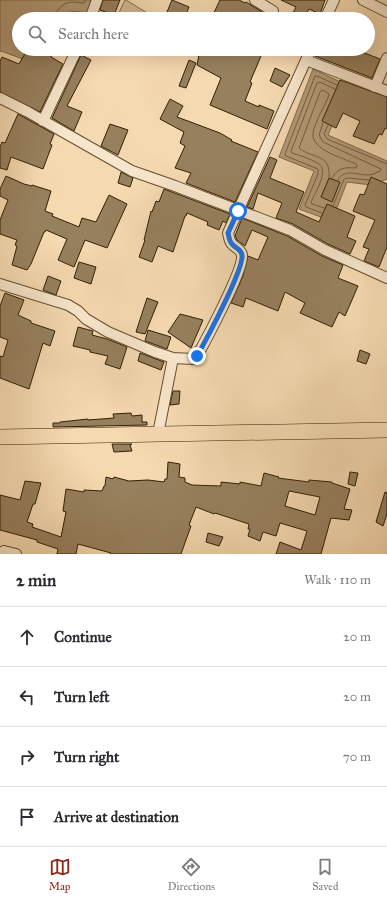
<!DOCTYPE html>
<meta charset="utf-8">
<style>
:root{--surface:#fff;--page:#f7f7f7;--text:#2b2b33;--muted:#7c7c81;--line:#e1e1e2;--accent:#8f2418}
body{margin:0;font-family:"IM FELL Great Primer",serif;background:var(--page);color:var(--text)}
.stop{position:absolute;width:12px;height:12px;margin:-9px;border:3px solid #1a73e8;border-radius:50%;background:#fff}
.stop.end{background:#1a73e8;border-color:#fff;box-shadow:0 1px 4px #0008}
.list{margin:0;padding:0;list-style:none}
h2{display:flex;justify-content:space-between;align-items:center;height:52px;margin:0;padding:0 16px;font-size:17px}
h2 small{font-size:13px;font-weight:400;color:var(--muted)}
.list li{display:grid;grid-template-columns:26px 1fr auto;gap:12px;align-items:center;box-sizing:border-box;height:60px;padding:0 16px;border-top:1px solid var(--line)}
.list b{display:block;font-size:15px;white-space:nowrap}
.list em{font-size:13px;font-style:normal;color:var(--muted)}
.icon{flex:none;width:22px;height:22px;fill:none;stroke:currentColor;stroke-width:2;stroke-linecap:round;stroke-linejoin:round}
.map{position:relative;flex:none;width:387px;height:554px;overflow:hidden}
.search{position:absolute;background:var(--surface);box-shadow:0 4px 16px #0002;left:12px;right:12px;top:12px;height:44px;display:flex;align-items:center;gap:10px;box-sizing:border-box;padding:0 14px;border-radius:22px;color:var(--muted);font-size:15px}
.sheet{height:292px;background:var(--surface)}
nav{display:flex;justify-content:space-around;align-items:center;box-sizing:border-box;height:56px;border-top:1px solid var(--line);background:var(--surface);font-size:11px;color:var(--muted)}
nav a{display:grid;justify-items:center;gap:2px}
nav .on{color:var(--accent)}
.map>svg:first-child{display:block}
.green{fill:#d4ba94;stroke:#836d4c}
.water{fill:#b39a76;stroke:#7f6948}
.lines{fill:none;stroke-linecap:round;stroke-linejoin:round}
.shore{stroke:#725d3d;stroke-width:1}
.building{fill:#97805e;stroke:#322004;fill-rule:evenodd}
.street-casing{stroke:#634e2f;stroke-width:12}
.primary-casing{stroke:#322004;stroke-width:16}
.street{stroke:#f8e6cc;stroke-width:10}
.primary{stroke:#f5d9b1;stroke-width:15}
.route{stroke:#1a73e8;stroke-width:5}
</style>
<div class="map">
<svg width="387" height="554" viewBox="0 0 387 554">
<rect width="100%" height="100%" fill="#f5d9b1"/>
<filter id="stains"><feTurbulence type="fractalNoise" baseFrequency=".005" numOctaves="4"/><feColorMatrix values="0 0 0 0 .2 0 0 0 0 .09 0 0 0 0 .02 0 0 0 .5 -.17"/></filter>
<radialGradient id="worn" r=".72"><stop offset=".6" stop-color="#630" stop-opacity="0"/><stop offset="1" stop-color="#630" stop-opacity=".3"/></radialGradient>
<path class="green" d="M125,0H126L157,19H94L98,9L117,17Z"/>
<path class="water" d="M0,0H95L91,13L69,11L63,19H19V49H41L34,63L1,51L0,52Z
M313,69L349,86L328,135L387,161V179L371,185L347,182L332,221L299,209L314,171L279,157Z"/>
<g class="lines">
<path class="shore" d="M55,19C55,15 56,13 58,10C66,0 72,2 84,3L86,0
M323,123L319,135L323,142L381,169L380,171C376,173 372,175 368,175C357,175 344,168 338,180
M328,125L324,134L327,139L387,164
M329,177C331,153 312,159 299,148L320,92L322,90L328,93L329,95C325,106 315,121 313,133C311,150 343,158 356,164L357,165L356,168C344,167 338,168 332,178
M333,206L344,179L348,178L369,180
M324,208L312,204L311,202C315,193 329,171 319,164C312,159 301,156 292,153L291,151L317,83L320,82L335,89
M322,213L306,207L305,205L318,174V169L286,156L285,154L315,76H317L337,85"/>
</g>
<path class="building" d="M103,0H120L114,15L100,10Z
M172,0L189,7L184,19H164Z
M220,0H239L245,3L246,2L270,17H273L278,15L285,19H211Z
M281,0H325L320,14L309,9L304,19H290L296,7Z
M42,49H54L51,57L63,64L40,112L0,92V61L2,57L19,64L27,50L39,55Z
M200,49H229L236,52L237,49H264L250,82L252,83L245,101L259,107V105L274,111L267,129L210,105L221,78L197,65Z
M317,49H363L362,52L380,59L372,78L315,56Z
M81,55L91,60L67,106L82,112L74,131L52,118Z
M189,60L196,63L186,88L179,86Z
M275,68L290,75L282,87L270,81Z
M340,80L387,97V129L385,128L382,135L379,134L374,144L353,136L360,121L343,113L336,128L322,121Z
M170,99L183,106L177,117L220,133L232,140L231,141L258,152L235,202L186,183L191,173L175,168L185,146L180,143L184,132L160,119Z
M18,114L54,134L50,144L52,145L43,169L11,157L7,170L0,168V147L2,142L5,143Z
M110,124L128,130L118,155L101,146Z
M270,157L277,160L270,178L304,192L296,212L319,222L327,204L355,216L347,237L356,241L350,254L328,244L293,224L276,218L282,203L258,193L253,209L247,207Z
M121,172L133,178L130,187L118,183Z
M6,176L24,184L32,186V185L51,191L45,211L53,214L52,216L79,227L82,218L96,222L109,195L127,204L107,248L85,240L74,267L58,260L67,239L46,230L45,232H44L31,264L27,270L12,265L17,246L15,245L17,240L0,234V220L8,200L0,196V189Z
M371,177L387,184V247L379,267L364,261L369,249L363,247L375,220L353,211L360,194L364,195Z
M329,178L340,182L332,202L321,197Z
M164,189L230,214L226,223L223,221L219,230L207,225L208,222L187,213L186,216H185L173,252L158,246L152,262L139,257L145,240H144L151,211L152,212L156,201L159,202Z
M242,218L287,236L322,256L343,265L338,278L358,286L345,316L339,312L332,327L300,313L305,303L285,292L278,311L246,298L243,307L231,303L243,276L248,256L258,260L268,237L252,230L245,246L237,240L235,236Z
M79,262L96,267L91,284L74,278Z
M48,276L61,281L56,295L43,290Z
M5,293L24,300L18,315L31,321V323L55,331L50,346L43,343L29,389L0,378V356L3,357L8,340L0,337V306Z
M147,298L158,302L145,334L136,332Z
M180,314L203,320L191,348L168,332Z
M78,327L93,331L92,335L107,339L127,347L120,369L105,364L108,356L90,352V350L73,346Z
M148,330L171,337L167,349L145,341Z
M360,350L370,354L366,364L357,361Z
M140,353L164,362L161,370L138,361Z
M173,391H180L179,404L170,405Z
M131,413L132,416L142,415V422H147V425L53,427V423H60V422L88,419V420L114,418L113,414Z
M112,444H132L130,445L132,451L114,452Z
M168,462L180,464L179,477L185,478V482L192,485L221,486V482L240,484V482L261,486L264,473L279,477L278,478L309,482V480L332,482V483L350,489L344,509L352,510L349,520L331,518L321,554H276L280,542L301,550L307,531L280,523L276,536L263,532L260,541L248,536L250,529H248L249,524L215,513L214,514L196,507L189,525L191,526L181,554H110L111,553L78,544L76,554H57L58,549L37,542V540L0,530V495L20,500L25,481L41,483L35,504H33L27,522L33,524L32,527L61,537L66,512L63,511L66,489L84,492V490L102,491L104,486H105L106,477L113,479L114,477L129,481L148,480L164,482L165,479H167ZM289,491L320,497L315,515L285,506Z
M350,472L358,473L355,486L348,484Z
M385,492L387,493V514L383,526L376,522Z
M208,533L223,537L219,546L206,542Z"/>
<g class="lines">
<g class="street-casing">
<path id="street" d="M255,0L273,11
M363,0L387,12
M90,19L97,0
M325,19L334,0
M306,60L387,91
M375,87L387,58
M0,98L28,112L132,171L175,186L290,230L325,250L387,278
M43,121L77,49
M0,284L68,305L78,311L86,319L108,332L155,352L173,358
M158,434L173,358L194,359L197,356C206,340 244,269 242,255C241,249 235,248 232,244C229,241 229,236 228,233L311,49
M3,554L4,551L16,554"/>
</g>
<g class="primary-casing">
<path id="primary" d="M0,437L387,430"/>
</g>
<use href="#street" class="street"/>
<use href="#primary" class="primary"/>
</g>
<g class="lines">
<path class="route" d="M197,356C206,340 244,269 242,255C241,249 235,248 232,244C229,241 229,236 228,233L238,211"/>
</g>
<rect width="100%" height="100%" filter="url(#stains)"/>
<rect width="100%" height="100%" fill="url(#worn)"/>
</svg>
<div class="stop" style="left:238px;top:211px"></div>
<div class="stop end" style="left:197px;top:356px"></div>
<div class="search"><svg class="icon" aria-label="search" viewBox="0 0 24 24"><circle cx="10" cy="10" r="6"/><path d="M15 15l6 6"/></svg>Search here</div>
</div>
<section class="sheet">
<h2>2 min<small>Walk · 110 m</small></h2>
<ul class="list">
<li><svg class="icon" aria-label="ahead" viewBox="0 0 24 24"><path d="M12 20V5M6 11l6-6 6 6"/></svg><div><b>Continue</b></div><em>20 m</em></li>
<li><svg class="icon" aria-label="left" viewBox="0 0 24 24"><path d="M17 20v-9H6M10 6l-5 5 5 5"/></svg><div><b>Turn left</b></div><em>20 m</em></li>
<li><svg class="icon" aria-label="right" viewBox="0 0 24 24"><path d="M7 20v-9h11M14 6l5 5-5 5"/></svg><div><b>Turn right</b></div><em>70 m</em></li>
<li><svg class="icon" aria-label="arrive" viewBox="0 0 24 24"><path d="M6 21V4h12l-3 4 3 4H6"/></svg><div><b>Arrive at destination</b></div></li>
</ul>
</section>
<nav>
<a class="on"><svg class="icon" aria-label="map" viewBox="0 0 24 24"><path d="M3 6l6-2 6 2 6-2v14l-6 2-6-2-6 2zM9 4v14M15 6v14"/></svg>Map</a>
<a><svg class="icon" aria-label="directions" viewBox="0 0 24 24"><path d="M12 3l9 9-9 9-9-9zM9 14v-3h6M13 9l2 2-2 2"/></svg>Directions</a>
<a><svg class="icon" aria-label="saved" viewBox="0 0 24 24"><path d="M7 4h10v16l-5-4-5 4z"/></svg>Saved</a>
</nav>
